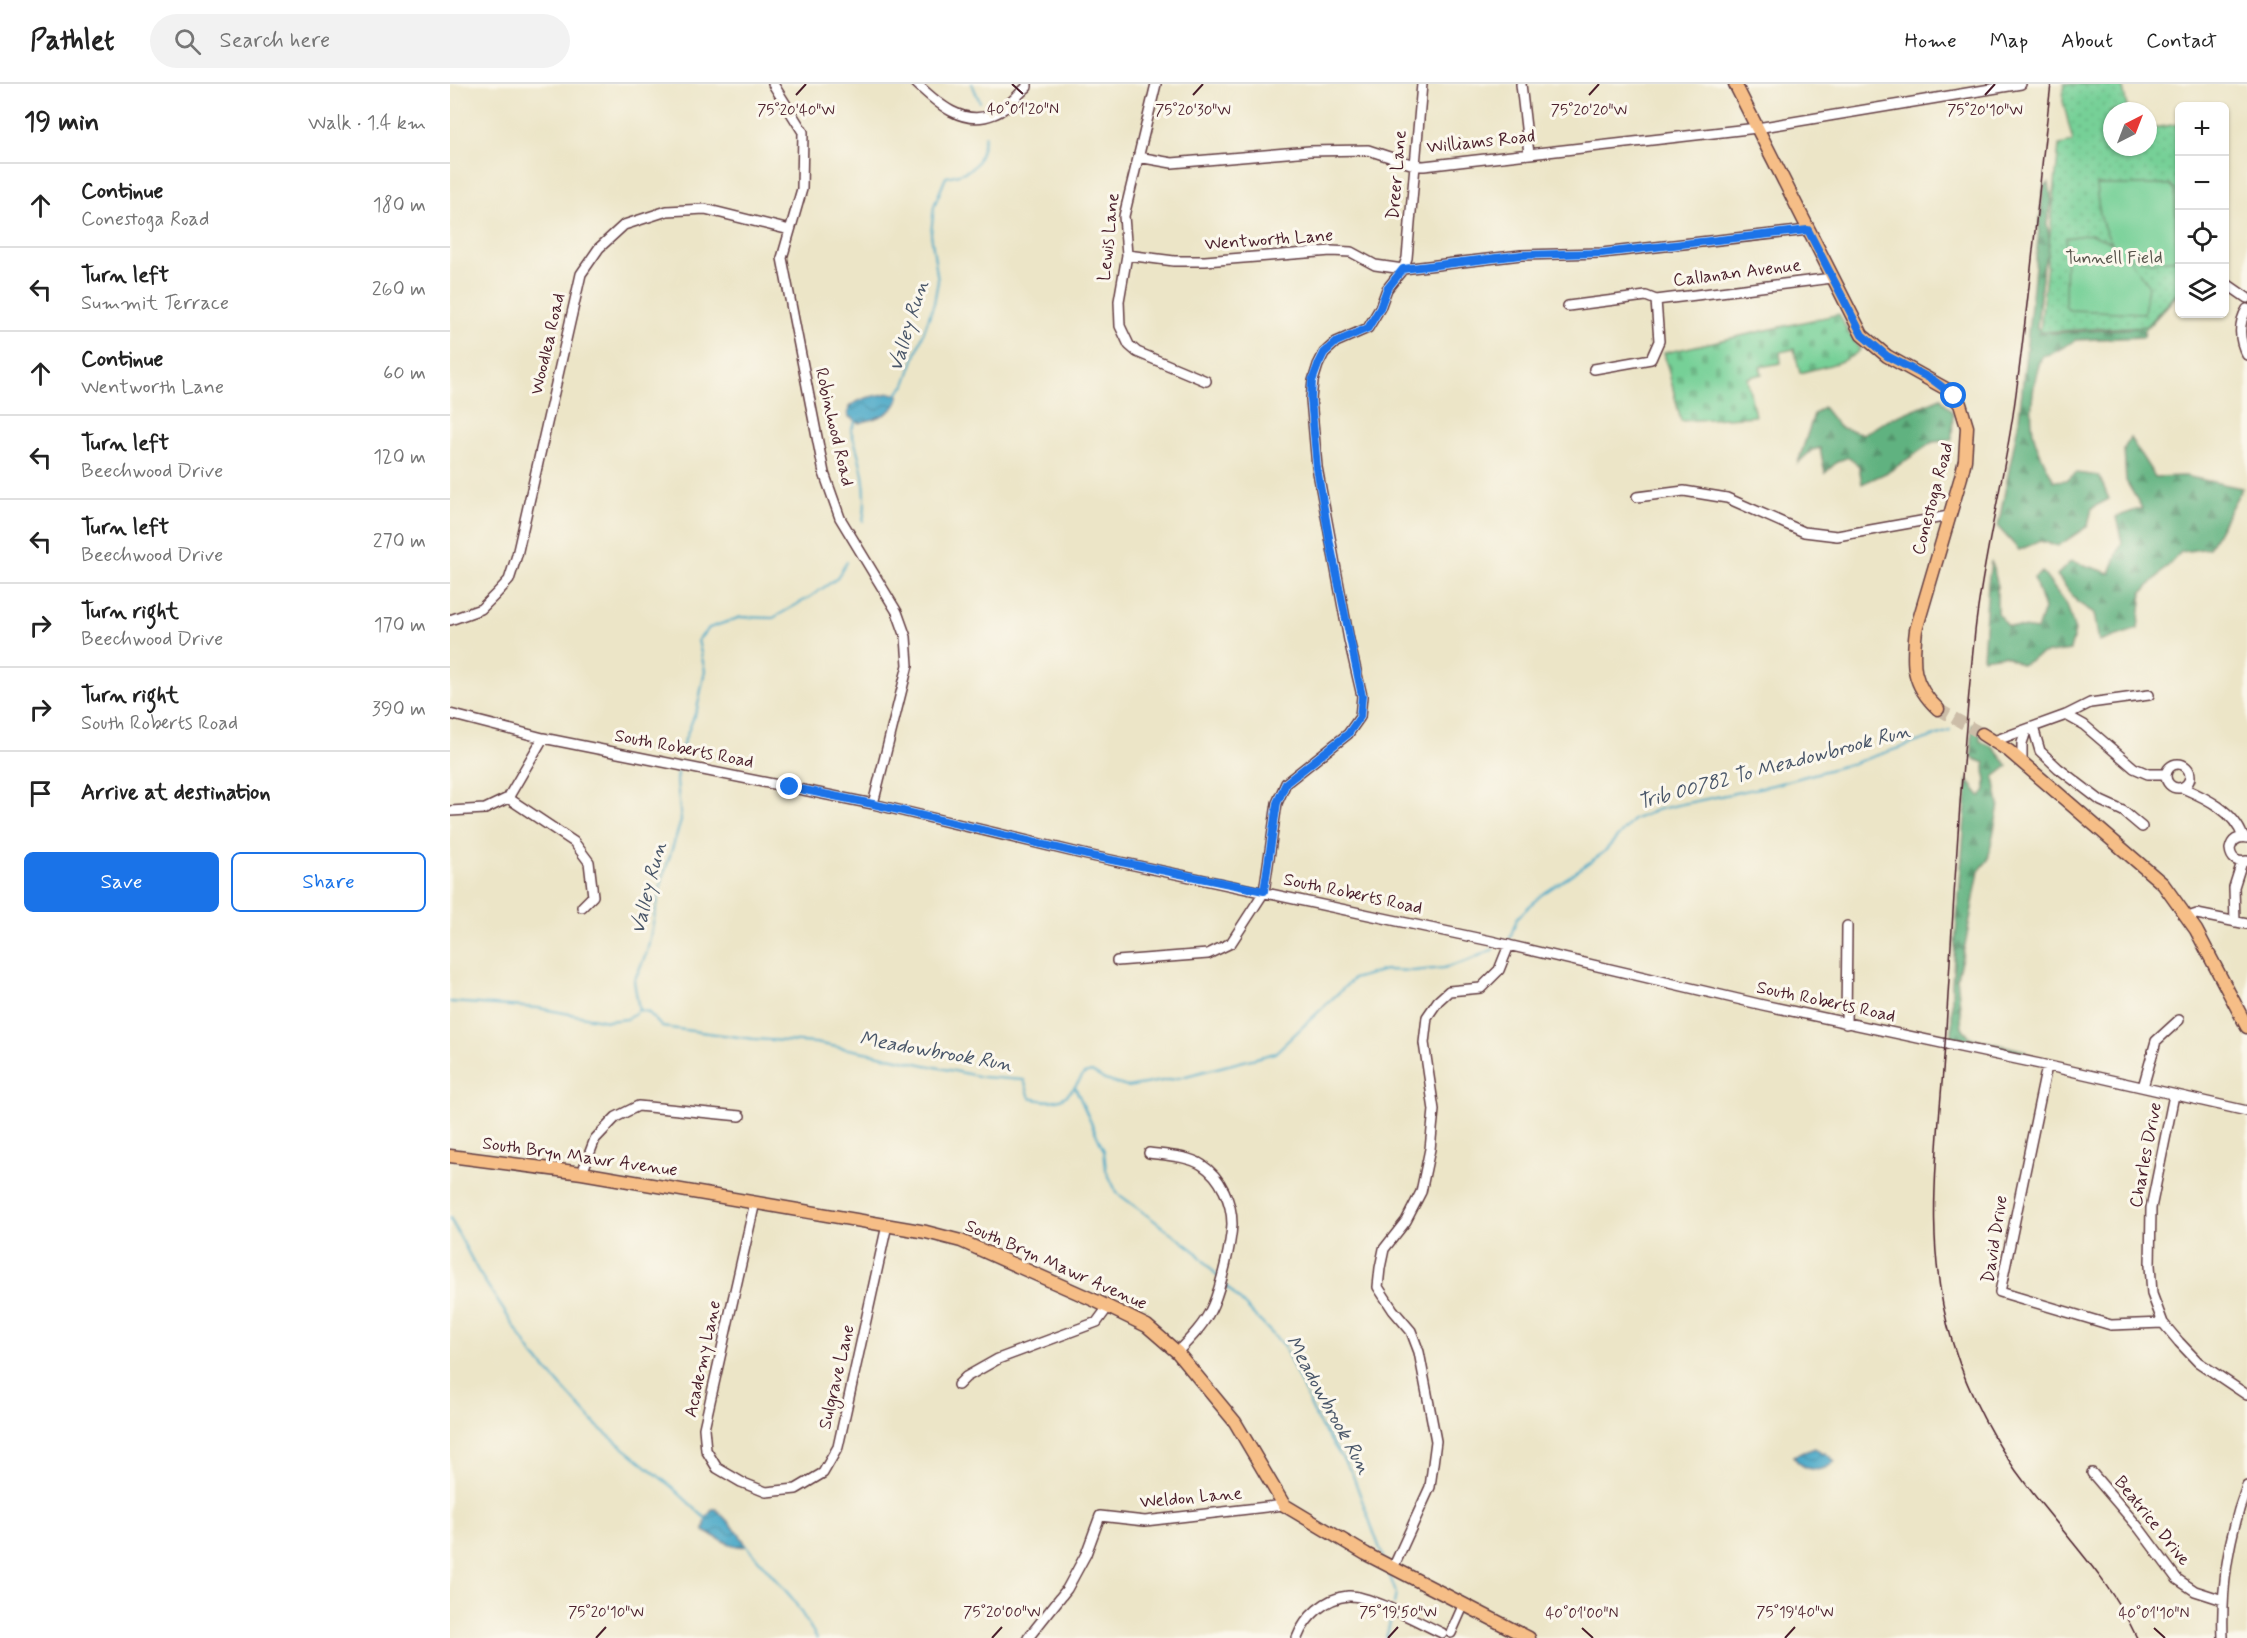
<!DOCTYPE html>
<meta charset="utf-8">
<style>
:root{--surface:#fff;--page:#f2f2f2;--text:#222;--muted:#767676;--line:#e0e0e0;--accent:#1a73e8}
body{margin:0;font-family:Mynerve,sans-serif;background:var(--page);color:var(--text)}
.controls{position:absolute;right:18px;top:18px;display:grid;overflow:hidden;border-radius:9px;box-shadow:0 2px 4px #0004}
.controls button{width:54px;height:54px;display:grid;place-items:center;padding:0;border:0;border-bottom:2px solid var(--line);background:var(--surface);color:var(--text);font:30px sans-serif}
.compass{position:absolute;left:1653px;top:18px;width:54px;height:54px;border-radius:50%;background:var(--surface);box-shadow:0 2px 4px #0004;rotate:42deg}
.stop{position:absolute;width:18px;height:18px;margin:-14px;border:4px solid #1a73e8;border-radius:50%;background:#fff}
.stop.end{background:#1a73e8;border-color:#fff;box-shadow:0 2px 6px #0008}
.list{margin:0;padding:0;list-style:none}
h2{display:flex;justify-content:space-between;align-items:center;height:78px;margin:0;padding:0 24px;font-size:26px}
h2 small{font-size:20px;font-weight:400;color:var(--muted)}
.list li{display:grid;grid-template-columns:39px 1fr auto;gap:18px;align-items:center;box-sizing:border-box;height:84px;padding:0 24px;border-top:2px solid var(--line)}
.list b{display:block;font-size:22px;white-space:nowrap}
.list p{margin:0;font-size:20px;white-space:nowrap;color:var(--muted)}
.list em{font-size:20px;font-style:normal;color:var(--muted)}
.actions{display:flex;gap:12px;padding:18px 24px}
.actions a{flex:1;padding:14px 0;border:2px solid var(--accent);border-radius:9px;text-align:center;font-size:21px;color:var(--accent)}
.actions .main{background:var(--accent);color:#fff}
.icon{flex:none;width:33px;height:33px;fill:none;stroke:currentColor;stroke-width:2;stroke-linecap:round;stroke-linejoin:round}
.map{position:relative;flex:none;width:1797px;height:1554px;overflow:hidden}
header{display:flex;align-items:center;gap:36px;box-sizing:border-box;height:84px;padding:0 30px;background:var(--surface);border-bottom:2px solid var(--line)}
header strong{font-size:28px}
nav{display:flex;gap:33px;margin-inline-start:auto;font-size:21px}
.search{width:420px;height:54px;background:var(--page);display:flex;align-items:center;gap:15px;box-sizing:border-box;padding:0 21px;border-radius:33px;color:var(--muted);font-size:22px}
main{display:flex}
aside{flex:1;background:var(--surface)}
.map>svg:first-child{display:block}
.forest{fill:url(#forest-firs);stroke:#556856;stroke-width:1.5}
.cemetery{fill:url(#cemetery-stones);stroke:#607861;stroke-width:1.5}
.park{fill:url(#park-dots);stroke:#607861;stroke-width:1.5}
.garden{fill:#76d097;stroke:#607861;stroke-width:1.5}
.water{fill:url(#water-waves);stroke:#496479;stroke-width:1.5}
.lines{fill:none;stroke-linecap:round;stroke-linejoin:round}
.stream{stroke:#48a8c7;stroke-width:2}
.major-tunnel{stroke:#ccbda8;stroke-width:12;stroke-dasharray:12 6;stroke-linecap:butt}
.minor-casing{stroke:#623d42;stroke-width:12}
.major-casing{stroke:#623d42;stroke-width:15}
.minor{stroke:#fff;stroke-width:9}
.major{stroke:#f6be87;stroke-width:12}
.tram{stroke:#4a1f2b;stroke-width:1.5}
.route{stroke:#1a73e8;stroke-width:8}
.ticks{fill:none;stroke:#4a1f2b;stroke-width:2}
.labels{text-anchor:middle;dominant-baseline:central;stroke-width:6;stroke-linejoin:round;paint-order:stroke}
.street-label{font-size:18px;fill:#4a1f2b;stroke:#fbf7ec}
.park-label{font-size:18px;fill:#57544b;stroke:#fbf7ec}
.water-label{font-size:20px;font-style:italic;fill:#495669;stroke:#fbf7ec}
.ticks-label{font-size:15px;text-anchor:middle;fill:#4a1f2b;stroke:#fbf7ec;stroke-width:6;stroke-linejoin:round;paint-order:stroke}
</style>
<header>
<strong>Pathlet</strong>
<div class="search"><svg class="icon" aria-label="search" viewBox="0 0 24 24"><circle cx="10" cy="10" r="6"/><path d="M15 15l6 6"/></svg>Search here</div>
<nav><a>Home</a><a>Map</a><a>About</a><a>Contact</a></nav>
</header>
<main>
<aside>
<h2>19 min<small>Walk · 1.4 km</small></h2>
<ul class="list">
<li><svg class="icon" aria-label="ahead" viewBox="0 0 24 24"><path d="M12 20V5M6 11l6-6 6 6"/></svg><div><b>Continue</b><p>Conestoga Road</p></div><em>180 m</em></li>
<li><svg class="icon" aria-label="left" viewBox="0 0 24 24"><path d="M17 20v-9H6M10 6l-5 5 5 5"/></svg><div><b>Turn left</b><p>Summit Terrace</p></div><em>260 m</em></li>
<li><svg class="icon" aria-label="ahead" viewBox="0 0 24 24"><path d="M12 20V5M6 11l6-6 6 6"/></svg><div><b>Continue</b><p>Wentworth Lane</p></div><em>60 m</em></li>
<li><svg class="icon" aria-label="left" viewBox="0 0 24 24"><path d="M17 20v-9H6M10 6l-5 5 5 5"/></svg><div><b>Turn left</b><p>Beechwood Drive</p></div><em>120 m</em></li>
<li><svg class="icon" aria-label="left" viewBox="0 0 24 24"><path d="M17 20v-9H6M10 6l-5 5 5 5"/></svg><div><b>Turn left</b><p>Beechwood Drive</p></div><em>270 m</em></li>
<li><svg class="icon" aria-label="right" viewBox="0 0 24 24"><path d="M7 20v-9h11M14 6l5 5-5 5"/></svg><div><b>Turn right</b><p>Beechwood Drive</p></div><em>170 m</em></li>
<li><svg class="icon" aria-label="right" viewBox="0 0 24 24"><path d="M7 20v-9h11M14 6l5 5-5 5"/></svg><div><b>Turn right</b><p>South Roberts Road</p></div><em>390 m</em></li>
<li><svg class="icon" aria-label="arrive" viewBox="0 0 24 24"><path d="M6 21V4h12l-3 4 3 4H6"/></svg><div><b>Arrive at destination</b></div></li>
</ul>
<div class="actions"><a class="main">Save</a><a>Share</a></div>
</aside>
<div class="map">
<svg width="1797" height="1554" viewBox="0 0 1797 1554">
<defs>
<pattern id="forest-firs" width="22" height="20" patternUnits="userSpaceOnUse" patternTransform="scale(1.5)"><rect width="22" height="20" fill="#60b280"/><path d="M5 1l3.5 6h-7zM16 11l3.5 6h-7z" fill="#519069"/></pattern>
<pattern id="cemetery-stones" width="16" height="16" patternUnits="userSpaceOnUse" patternTransform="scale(1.5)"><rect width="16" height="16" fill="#76d097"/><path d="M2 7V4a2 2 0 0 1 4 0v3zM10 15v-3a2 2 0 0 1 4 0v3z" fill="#68b282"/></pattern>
<pattern id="park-dots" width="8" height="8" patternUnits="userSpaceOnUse" patternTransform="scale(1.5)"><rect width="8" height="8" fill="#76d097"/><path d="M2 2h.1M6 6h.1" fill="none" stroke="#68b282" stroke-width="1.8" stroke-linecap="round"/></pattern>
<pattern id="water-waves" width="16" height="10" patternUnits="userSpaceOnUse" patternTransform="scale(1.5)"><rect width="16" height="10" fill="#48a8c7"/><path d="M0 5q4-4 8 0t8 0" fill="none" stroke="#3e88a2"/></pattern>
</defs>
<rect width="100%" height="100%" fill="#fbf7ec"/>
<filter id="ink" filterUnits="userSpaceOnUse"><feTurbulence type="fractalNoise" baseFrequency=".0167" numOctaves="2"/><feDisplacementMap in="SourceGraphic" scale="12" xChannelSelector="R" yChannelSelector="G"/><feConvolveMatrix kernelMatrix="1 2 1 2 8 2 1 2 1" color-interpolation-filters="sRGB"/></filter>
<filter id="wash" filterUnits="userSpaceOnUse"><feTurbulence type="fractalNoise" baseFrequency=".008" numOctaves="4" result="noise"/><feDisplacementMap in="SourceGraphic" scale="24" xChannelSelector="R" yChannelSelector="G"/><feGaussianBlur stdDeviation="1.35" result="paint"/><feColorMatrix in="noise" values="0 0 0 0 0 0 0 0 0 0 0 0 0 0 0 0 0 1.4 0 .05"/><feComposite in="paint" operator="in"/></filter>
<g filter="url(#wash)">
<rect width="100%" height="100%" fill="#ece5c7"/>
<path class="forest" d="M1599,99L1602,117L1597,140L1601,162L1593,183L1587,244L1602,249L1686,244L1694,241L1729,201V209L1695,246L1694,253L1626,256L1603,269L1592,272C1583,297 1577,333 1586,359C1591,373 1598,385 1604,397L1617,396L1626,389L1649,392L1659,415L1642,424L1638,442L1608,462L1590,457L1569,466L1548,443L1569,335L1592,116L1594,103Z
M1491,314L1503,329L1502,356L1483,358L1440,387L1412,400L1409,382L1399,373L1388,377L1375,389L1370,364L1362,366L1348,379L1364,330L1373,323L1389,343L1414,350L1438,336Z
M1680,354L1705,393L1735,392L1792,404L1759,464L1731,468L1692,509L1688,545L1649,558L1644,529L1627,518L1607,491L1621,477L1660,489L1672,458L1666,433L1692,424L1676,397L1674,365Z
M1541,477L1547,498V529L1558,542L1587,546L1594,525L1584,494L1592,488L1617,521L1625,547L1620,566L1592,570L1572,581L1554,571L1533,574L1538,500Z
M1522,641H1530V657L1543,663L1558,682L1544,693L1549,721L1538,776L1529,787L1516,857L1507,893L1512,943L1519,953L1576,967V971L1517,958L1502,952V900L1518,697L1531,713L1536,706L1535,679L1522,674Z"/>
<path class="cemetery" d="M1389,230L1398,248L1410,266C1395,280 1370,283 1350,289L1344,265L1330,268L1331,279L1310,283L1312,290L1297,294L1305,332L1231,337L1214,269Z"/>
<path class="park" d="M1614,0H1672L1678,27H1662V63H1698V45L1729,40V206L1696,242L1590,248L1609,61L1623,58L1613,17Z"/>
<path class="garden" d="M1646,101H1721L1725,107L1727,175L1701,178L1677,172L1698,201L1694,229L1619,226L1615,221L1616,154L1641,150L1662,159C1650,141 1648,122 1646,101Z"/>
<path class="water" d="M440,309L449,311C449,329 424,335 409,339L398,332L399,323C410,313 427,312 440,309Z
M1365,1364L1372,1370L1375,1369L1385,1377C1372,1391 1353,1387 1343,1372Z
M263,1425H266L287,1447L297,1462C284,1465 266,1453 254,1447L256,1434Z"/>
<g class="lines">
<path class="stream" d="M522,0L530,18
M444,313L455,301L484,219L488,197L481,150L484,122L496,93C528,87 528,81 535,52
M405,338L401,347C411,376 419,406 413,437
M229,670L247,625L255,587L248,556L259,544L291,533L323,534L360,513L386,495L397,478
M1060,854L1067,834L1090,812L1153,769L1183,736L1206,726L1223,722L1323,701L1404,679L1500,647
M0,918L88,924L157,937L177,935L189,926L198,928L212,943L304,955L365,959L420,969L532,993L574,996L580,1014C612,1022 617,1014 634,990L642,988L655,996L677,1003L724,995L825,969L903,895L935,886L963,887L994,884L1017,877L1044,865
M189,926L184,897L197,868L212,796L231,737L227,698L228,687
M625,1003L654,1067L656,1086L667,1109L744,1166L770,1195
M0,1134L28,1187L83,1271L148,1343L222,1403L256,1435
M773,1199L834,1262L867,1336L902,1389L933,1473
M296,1461L342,1514L367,1554
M938,1487L946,1509L944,1520
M936,1554L941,1534"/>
</g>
</g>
<g filter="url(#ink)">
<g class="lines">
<path class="major-tunnel" d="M1488,625L1532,650"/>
<g class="minor-casing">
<path id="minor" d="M323,0L353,48L352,105L332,174L374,389L390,434L447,528L456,553L458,581L423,720
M467,0C488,20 513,43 544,30C556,26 567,11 577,3V0
M706,0L674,132L677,171L669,217L670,242L679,261L687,268L756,297
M1071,0L1079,70
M688,73L722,79L860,67L918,66L964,81L974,82L1307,44L1571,0
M677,171L724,177H755L881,167L901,168L925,181L953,185L1071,171L1152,169L1358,146
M1774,198L1797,214
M1118,222L1196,212L1206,216
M1797,225C1788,239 1789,257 1797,271
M1144,285L1201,275L1209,257L1206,216L1382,194
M1187,413L1234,407L1277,414L1354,448L1387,452L1499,432
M0,536L31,525L46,510L59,496L67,471L131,190L149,164L174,141L217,127L255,125L340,146
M0,630L93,654L423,720L637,771L1041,857L1313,921L1590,980L1797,1027
M1616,631L1634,641L1684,684L1698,690H1716
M1583,643L1590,667L1608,684L1651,717L1673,727L1692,743
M1544,657L1616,631L1640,619L1699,611
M1572,678V659L1576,647
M1716 692a12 12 0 1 1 24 0a12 12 0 1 1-24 0Z
M1733,704C1756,714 1784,727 1793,753
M58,714L124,758L139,778L143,812L132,823
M0,727L35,725L58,714L93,654
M1797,754C1788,752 1782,756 1780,765C1781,775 1787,779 1797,777
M1738,833L1747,830L1797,840
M1785,838L1784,803L1792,778
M667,877L758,870L781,859L814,808L827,719L836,699L898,650L910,633L912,612L899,556L867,383L861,315L863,297L868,281L874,269L886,258L918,244L930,224L937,205L953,185L957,174L972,0
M1396,940L1397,842
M1597,982L1550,1208L1661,1241L1713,1239
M1693,1003L1706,957L1729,936
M1724,1011L1701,1124L1700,1181L1702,1210L1713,1239L1729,1258L1748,1278L1797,1311
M699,1069C715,1071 738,1072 752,1081C771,1093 782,1119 782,1140C781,1161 771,1202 763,1221C755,1240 741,1254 727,1268
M132,1089L145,1055L166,1033L188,1022L290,1032
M305,1118L254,1344L256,1366L267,1384L291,1398L316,1408L346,1405L373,1389L388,1363L437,1141
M508,1301L516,1293L548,1275L647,1238L658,1223
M1642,1389L1689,1444L1727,1495L1745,1507L1773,1516
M943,1484L980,1403L986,1357L969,1268L961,1247L943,1226L928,1203L930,1184L934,1165L956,1137L971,1108L980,1065L984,1026L974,959L977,933L988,917L999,907L1031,904L1049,886L1059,861
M1001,1549L1013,1522
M578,1554L617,1505L636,1470L650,1432L695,1437L834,1421
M847,1554C855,1533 875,1514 898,1512C918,1510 972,1540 992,1549
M1773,1554C1771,1503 1779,1450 1797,1402"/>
</g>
<g class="major-casing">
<path id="major" d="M1285,0L1412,251L1437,272L1498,306L1510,320L1517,343L1515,376L1511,393L1466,546C1462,579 1461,600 1488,625
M1532,650L1559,667L1713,800L1746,846L1797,943
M0,1072L132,1089L476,1148L511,1157L646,1217L697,1242L727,1268L785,1338L834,1421L916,1470L1079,1554"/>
</g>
<use href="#minor" class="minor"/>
<use href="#major" class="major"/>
<path class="tram" d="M1601,0C1588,110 1579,221 1563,331C1552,404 1533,474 1525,547C1511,680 1504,812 1496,945C1490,1049 1470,1158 1503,1260C1519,1312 1544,1359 1578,1403C1616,1453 1660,1496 1687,1554"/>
</g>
</g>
<g class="lines" filter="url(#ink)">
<path class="route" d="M340,703L423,720L637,771L814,807L827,719L836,699L898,650L910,633L912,612L880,459L867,384L861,315L862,297L868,281L874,269L886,258L918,244L930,224L937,205L953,185L1071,171L1152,169L1358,146L1412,251L1437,272L1483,296L1504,312"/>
</g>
<path class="ticks" d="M562,0L573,10M346,11L356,0M743,11L753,0M1139,11L1149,0M1535,11L1545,0M1132,1544L1143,1554M1704,1544L1715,1554M146,1554L156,1543M542,1554L552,1543M938,1554L948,1543M1335,1554L1345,1543"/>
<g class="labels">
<g class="street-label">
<text transform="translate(1031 58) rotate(-6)">Williams Road</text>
<text transform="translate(947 91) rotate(-85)">Dreer Lane</text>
<text transform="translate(659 153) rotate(-84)">Lewis Lane</text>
<text transform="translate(819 156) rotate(-4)">Wentworth Lane</text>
<text transform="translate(1287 189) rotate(-7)">Callanan Avenue</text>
<text transform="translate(98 260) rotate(-77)">Woodlea Road</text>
<text transform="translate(384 343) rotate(77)">Robinhood Road</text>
<text transform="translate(1483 415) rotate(-75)">Conestoga Road</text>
<text transform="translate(234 665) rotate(11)">South Roberts Road</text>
<text transform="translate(903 810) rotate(12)">South Roberts Road</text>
<text transform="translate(1376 918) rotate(12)">South Roberts Road</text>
<text transform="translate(1696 1071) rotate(-79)">Charles Drive</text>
<text transform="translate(130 1073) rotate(8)">South Bryn Mawr Avenue</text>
<text transform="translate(1545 1155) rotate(-81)">David Drive</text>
<text transform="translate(606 1181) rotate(24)">South Bryn Mawr Avenue</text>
<text transform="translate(253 1275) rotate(-78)">Academy Lane</text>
<text transform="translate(387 1293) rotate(-77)">Sulgrave Lane</text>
<text transform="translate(741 1414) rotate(-5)">Weldon Lane</text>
<text transform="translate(1702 1437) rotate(51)">Beatrice Drive</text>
</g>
<g class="park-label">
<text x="1664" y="174">Tunnell Field</text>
</g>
<g class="water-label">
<text transform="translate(459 242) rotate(-73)">Valley Run</text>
<text transform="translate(1324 683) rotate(-15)">Trib 00782 To Meadowbrook Run</text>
<text transform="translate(199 804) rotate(-76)">Valley Run</text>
<text transform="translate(486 968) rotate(10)">Meadowbrook Run</text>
<text transform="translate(878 1321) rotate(61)">Meadowbrook Run</text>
</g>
</g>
<g class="ticks-label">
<text x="573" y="30">40°01'20"N</text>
<text x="346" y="31">75°20'40"W</text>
<text x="743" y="31">75°20'30"W</text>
<text x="1139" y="31">75°20'20"W</text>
<text x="1535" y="31">75°20'10"W</text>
<text x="156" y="1533">75°20'10"W</text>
<text x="552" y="1533">75°20'00"W</text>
<text x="948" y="1533">75°19'50"W</text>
<text x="1345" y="1533">75°19'40"W</text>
<text x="1132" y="1534">40°01'00"N</text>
<text x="1704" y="1534">40°01'10"N</text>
</g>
</svg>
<div class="controls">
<button>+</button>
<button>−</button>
<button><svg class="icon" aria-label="locate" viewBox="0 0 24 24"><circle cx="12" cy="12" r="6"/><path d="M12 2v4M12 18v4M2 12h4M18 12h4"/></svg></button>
<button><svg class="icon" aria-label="layers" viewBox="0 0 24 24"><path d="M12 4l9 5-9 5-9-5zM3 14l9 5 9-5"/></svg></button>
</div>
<svg class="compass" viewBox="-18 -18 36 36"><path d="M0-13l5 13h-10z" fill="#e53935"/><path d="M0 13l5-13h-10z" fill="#767676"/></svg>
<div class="stop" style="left:1504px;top:312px"></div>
<div class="stop end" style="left:340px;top:703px"></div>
</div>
</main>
